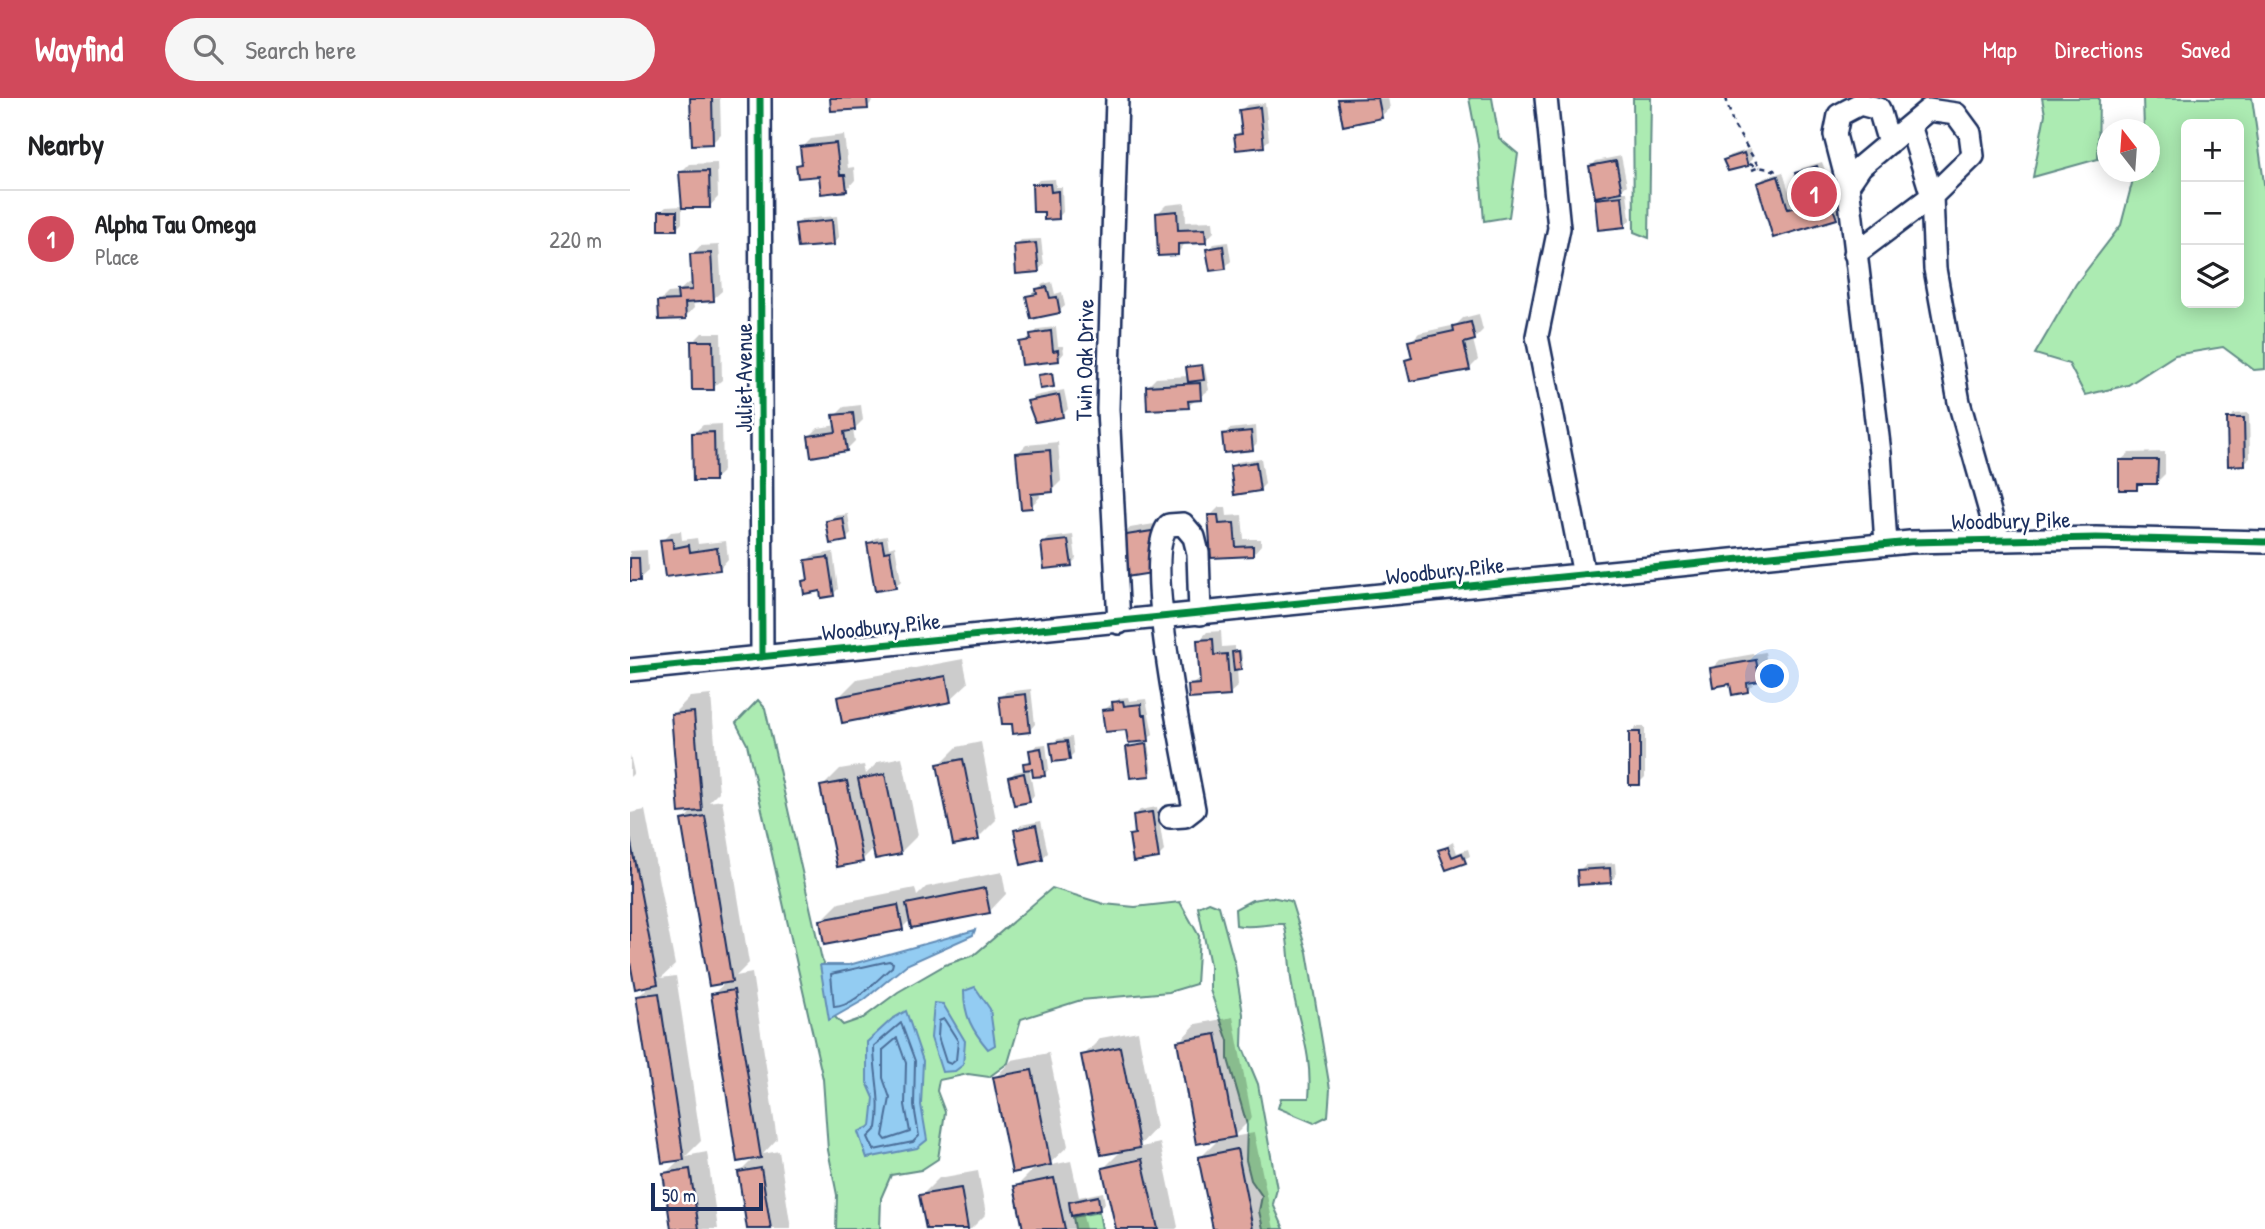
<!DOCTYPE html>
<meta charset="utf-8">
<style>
:root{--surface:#fff;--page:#f6f6f6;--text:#202124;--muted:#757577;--line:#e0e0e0;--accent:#d1495b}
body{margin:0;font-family:"Patrick Hand",sans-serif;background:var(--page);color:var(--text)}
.controls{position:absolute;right:21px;top:21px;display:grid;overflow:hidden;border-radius:10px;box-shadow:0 4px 18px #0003}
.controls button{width:63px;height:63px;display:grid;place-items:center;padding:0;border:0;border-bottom:2px solid var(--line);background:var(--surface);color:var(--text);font:35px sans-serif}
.compass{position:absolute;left:1467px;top:21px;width:63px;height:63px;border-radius:50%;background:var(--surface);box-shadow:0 4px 18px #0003;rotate:343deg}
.scale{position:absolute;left:21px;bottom:18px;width:112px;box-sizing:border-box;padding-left:7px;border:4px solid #1b2f5e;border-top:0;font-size:19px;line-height:24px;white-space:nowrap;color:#1b2f5e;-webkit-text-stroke:5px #fff;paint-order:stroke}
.you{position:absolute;left:1143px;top:579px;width:24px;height:24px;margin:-18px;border:5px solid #fff;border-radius:50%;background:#1a73e8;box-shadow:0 0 0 10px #1a73e833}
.badge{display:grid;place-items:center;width:46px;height:46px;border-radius:50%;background:var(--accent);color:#fff;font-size:23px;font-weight:700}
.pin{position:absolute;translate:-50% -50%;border:4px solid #fff;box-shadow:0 2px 7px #0006}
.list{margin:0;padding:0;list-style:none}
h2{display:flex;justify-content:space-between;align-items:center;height:91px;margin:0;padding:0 28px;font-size:30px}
h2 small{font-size:23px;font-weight:400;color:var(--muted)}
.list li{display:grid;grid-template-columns:46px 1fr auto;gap:21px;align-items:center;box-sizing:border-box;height:98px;padding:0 28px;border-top:2px solid var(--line)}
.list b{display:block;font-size:26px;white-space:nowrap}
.list p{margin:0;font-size:23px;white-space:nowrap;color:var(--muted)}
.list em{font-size:23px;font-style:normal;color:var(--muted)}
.icon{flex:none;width:38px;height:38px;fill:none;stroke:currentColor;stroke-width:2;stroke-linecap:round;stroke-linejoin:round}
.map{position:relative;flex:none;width:1635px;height:1131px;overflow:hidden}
header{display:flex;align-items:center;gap:42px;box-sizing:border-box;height:98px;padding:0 35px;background:var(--accent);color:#fff}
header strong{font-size:33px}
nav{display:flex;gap:38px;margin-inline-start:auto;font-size:24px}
.search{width:490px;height:63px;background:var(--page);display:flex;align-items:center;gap:18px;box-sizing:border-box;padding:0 24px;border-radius:38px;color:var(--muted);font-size:26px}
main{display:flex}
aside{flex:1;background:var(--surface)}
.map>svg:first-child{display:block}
.green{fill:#acebb2;stroke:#648d88;stroke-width:2;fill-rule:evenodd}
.water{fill:#93ccf2;stroke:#638db7;stroke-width:2}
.shadow{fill:#0003}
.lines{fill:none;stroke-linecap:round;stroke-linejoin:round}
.shore{stroke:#4b6e99;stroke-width:2}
.building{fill:#dfa59d;stroke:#1b2f5e;stroke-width:2}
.minor-casing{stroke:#1b2f5e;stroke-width:26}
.path{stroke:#1b2f5e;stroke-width:2.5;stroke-dasharray:5 5;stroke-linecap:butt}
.minor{stroke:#fff;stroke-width:21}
.cycleway-casing{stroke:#fff;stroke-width:11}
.cycleway{stroke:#00873e;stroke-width:7}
.labels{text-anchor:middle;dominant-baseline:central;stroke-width:5;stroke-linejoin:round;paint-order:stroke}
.street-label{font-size:23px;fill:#1b2f5e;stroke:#fff}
</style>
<header>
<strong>Wayfind</strong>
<div class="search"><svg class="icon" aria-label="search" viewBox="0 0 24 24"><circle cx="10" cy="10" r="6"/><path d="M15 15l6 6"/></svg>Search here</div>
<nav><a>Map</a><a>Directions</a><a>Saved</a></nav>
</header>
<main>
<aside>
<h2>Nearby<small></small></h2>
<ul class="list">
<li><span class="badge">1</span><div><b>Alpha Tau Omega</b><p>Place</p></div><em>220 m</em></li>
</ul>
</aside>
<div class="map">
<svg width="1635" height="1131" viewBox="0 0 1635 1131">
<rect width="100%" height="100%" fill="#fff"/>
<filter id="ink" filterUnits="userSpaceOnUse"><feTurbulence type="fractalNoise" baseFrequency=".0143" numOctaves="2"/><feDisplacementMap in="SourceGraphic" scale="14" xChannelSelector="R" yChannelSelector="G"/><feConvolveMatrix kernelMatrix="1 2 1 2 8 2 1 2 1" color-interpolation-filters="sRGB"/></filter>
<g filter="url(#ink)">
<path class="green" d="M839,0H862L869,40L888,56L879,119L854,123L848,47Z
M1003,0H1021L1019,140L1004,134Z
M1412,0H1469L1468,61L1403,79L1415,16Z
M1513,0H1622L1635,92V271L1624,272L1593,249L1545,257L1498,287L1455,297L1439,266L1405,256L1446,186L1491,127L1505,74H1520V32L1514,31ZM1556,26H1609V205H1556Z
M128,602L135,610L192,862L200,878L201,915L213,927L233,920L268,894L315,867L344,857L422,790L474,806L505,809L550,804L569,838L566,886L539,894L451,902L391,921L378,965L359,979L338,976L309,982L307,993L315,1014L308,1061L291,1072L261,1077L251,1100L250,1131H206L207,1097L198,1052L193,981L117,646L106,625Z
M641,799L661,803L677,854L700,991L698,1018L684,1025L648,1010L651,1000H679C683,951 667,926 661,881C659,862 659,844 654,826C638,825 621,831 606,827L605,811L622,802Z
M579,804L589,808L605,867L613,916L612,948L628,986L647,1091L643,1106L654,1131H633L629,1113L632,1098L621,1082L616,1062L617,1027L598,961V943L580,892V867L568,809Z
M469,1114L472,1131H445L443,1119Z"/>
<path class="water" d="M345,832L343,837L276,867L234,902L199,922L190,867H219Z
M345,889L360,911L365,947L358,951C342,932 334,918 334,893Z
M304,905L313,906L335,943L333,967L325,973L312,974L301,940Z
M276,913L293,963L291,1007L297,1042L287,1050L237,1060L228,1034L241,1028L244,1000L237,984V944L262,921Z"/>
<path class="shadow" d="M63,0H90L91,36L82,45Z
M202,0H242V4L237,9Z
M712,0H758L760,10L751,18Z
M635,5L639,42L633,47L606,37L612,32L611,12L617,7Z
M214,37L218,70L224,69L225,82L217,91L168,67L173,62L172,50L181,41Z
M1120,51L1122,61L1117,66L1095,62L1101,57Z
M991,58L997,87L989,94H997L1000,122L995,127L967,102L973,96L961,69L966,63Z
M1192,64L1211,114L1206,120L1145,138L1129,85L1134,80L1153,74L1163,107L1174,104L1167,75L1172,70Z
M87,65L88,99L80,108L52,109V125L47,130L30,114L36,109L54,108L50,75L59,66Z
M425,81L426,89H432L433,114L428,120L416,112L404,87L409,82Z
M555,105L556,124L583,123L584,134L575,143L556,144L548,155L528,115L536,107Z
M207,118L209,139L204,145L167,126L172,121Z
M411,141L414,167L408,172L386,148L391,142Z
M598,144L601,163L595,169L578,151L584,146Z
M89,147L92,193L83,201L63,203L64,210L55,219L30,203L38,195L48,194L58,185H63L62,157L70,148Z
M422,184L425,196L432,194L435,208L429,213L398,199L413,186Z
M849,216L853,232L843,242L848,262L839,271L777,262L783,256L780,244L789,235L826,227L833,220Z
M426,229L428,248H433L434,255L429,261L391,244L402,238L408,231Z
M72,235H91L92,282L83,290L63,244Z
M574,266L579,292L558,308L517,289L526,280L559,278L561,267Z
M424,274L423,287L410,278L412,276Z
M434,292L438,311L432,317L399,303L405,298Z
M231,307L233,322L223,332L225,343L216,352L180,338L188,330L207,327L205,318L214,309Z
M1619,315L1620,360L1614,365L1599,321L1604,316Z
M92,326L93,373L84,381L64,335L73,327Z
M626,328L627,345L622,350L594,337L599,331Z
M428,344L431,383L422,392L409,393L410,399L401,408L388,355L396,347Z
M1535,354V376L1527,384L1512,385L1506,390L1490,363L1499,355Z
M631,360L635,386L630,391L602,369L607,364Z
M589,409H596L597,418L612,417L614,441H631V447L623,456L582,458L580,418Z
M218,416L221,436L216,441L198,423L204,418Z
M530,425L521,473L492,439L500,430Z
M51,433L52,442L67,440L68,446L96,443L98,461L90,470L37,477L32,443L41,434Z
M443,437L446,461L441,466L413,446L419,440Z
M257,438L259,450L265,448L271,483L266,488L239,446L245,440Z
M17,452L18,473L9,481L0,482V453Z
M203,454L208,491L203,496L174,484L179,479L177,463L182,458Z
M591,533L592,549L605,548V552H611L613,568L607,570L608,588L599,596L560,588L572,579L569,543L577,534Z
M1135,554L1138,572L1117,592L1081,571L1090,562Z
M333,561L338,585L320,602L209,599L227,581Z
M401,591L405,626L400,632L371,599L376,594Z
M81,597L89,694L79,704L92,702L119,865L106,878L122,875L147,1041L133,1056L149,1053L161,1131H119L110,1074L125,1059L83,896L96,884L53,723L63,712L43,616L60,599Z
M498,599L499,603L516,601L523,636L518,641L474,612L490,600Z
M1006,629H1015V679L1009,685L1001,635Z
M442,639L444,655L439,660L422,646L428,641Z
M351,644L366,722L348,740L309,667L327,649Z
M518,645L522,674L519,676L498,650Z
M416,646L419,671L414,676L403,669H399L404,697L399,703L380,679L385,674L395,672V666L402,660L401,652L407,647Z
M0,657L4,675L0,679Z
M272,659L288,737L270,755L244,750L232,762L192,689L210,671L234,667L236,676L248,664Z
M527,709L534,753L528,759L501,738L507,732L504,718L510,712Z
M15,712L45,867L31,880L46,878L71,1043L56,1058L77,1054L88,1131H43L35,1076L50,1061L8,899L22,885L0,855V715Z
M411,723L418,755L412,760L386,733L391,727Z
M823,744L827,755L838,751L840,758L817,770L810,752Z
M985,765L986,778L980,784L949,773L955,767Z
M372,774L376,796L359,814L281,821L272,830L191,823L209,805L285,790L287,798L296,789Z
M603,919L622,1020L603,1039L624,1035L644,1131H585L570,1060L590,1040L549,944L566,926Z
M508,933L526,1030L507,1050L530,1045L548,1129L546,1131H487L474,1070L493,1051L453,958L471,940Z
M419,955L438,1048L417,1068L441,1063L449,1099L473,1094L475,1105L470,1110L452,1114L456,1131H395L386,1089L407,1068L365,980L382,962Z
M348,1073L356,1116L341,1131H298L291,1098L309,1080Z"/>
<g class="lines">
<path class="shore" d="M259,863L263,865L262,869C247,881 224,909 204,909L201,876Z
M314,921L328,943L326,962L321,966L316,964L308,939L309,923Z
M271,925L285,963L284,1008L289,1038L283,1044L244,1052L238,1039L247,1030C252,999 244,979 244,948Z
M267,940L276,965L275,1007L280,1034L256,1042L253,1038L260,1000L253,980V952Z"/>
</g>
<path class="building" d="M60,0H82L83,46L62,47Z
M200,0H237L238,11L201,13Z
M748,0L752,20L713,28L708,1Z
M630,9L634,49L606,52L604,37L612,36L609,12Z
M206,45L210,77H215L217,93L191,96L189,78L168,80L166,67L172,66L170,49Z
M1114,55L1118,68L1098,73L1093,62Z
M986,63L992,94L965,99L959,68Z
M1187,68L1207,121L1143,140L1127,85L1148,78L1158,111L1174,107L1165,75Z
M79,73L80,110H52L49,74Z
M402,86H420L421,94L428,93L429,121L414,122V114H403Z
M992,98L995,129L968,132L965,101Z
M29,113H47V132H29Z
M547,113L548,132L575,131L576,145L548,146V157L528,158L526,115Z
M202,122L204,147L168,150L165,126Z
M406,145L409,174L386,176L384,147Z
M593,148L596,171L580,173L576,151Z
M81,155L84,203L55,205L56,221L29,222L28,203L48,202L47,193L62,192L60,156Z
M417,189L420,200L427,199L430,215L401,221L396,198L407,196L406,191Z
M841,224L845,242L834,245L840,272L780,283L775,262L782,260L778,243L824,233L823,228Z
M421,233L423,253L428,252L429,263L392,267L389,244L401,242L400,236Z
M61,243H83L84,292H62Z
M572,267L574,282L558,284L556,269Z
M422,275L424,289L410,291L408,277Z
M570,285L571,302L558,303L559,310L517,312L516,288Z
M429,297L433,319L405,324L397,303Z
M223,315L225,332L214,334L217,353L181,359L178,338L206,334L203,317Z
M1597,320H1614L1615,367L1598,368Z
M621,333L623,352L594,355L592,336Z
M84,334L85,383H63L62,335Z
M420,352L423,394L401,396L402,410L391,411L386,355Z
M1489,362H1528L1527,386H1507V392H1489Z
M626,364L630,393L604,397L600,368Z
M578,417H588L589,426L604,425L606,449L623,448V458L581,460Z
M213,420L217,443L200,446L196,423Z
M522,433L526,456L519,457L522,475L496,479L490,438Z
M42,441L44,450L59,447L60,454L87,450L90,472L35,479L30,442Z
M438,442L442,468L414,471L411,445Z
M252,443L254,454L260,453L266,490L245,493L237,445Z
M198,459L204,498L191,500L190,493L174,496L172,483L178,482L175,462Z
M0,460H9L10,483H0Z
M583,541L584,557L597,556L600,598L559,601L558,587L570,586L567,542Z
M609,553L611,572L604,573L602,554Z
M1126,562L1130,583L1117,585L1118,594L1102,597L1100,586L1083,589L1080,570Z
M316,578L321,604L212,625L207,599Z
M396,596L400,634L383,636L382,626H372L369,599Z
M493,603L494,608L511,606L512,617H516L519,643L498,645L496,632L475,634L472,612L483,611L482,604Z
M64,614L72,713L49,715L41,616Z
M999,634H1010V687H999Z
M437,643L440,662L423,664L420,645Z
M516,646L520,678L500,680L496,649Z
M411,650L415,678L403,679L402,671L394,672L393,665L401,664L399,652Z
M333,661L349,742L323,747L307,666Z
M394,675L400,704L384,707L378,679Z
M255,676L271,756L245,761L228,681Z
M217,683L233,764L207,769L190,688Z
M522,714L529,760L503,764L499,737L505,736L503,717Z
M75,718L102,884L79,888L51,722Z
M406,727L413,762L391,767L384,732Z
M0,740L28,886L5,891L0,864Z
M818,749L822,759L832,755L836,765L816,772L808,752Z
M980,770L981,785L948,787L947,772Z
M355,790L360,815L281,830L276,806Z
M268,807L273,832L194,847L190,822Z
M104,892L131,1060L107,1064L81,896Z
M29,895L54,1062L32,1065L6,898Z
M586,936L605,1039L566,1046L547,943Z
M490,949L510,1050L471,1057L451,957Z
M402,972L421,1067L382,1075L363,979Z
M607,1051L623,1131H583L568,1059Z
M512,1061L528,1131H486L472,1070Z
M131,1070L141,1131H117L108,1074Z
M60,1071L69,1131H41L33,1075Z
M424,1080L435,1131H393L384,1088Z
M331,1090L338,1131H296L289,1097Z
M468,1098L470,1112L441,1118L439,1104Z"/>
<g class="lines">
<g class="minor-casing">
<path id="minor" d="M130,0L132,559
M487,0L478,311L489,525
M916,0L929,130L907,238L954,477
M1218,87L1205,37L1209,17L1230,6L1249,11L1259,45
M1225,156L1302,98L1280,27
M1256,446L1250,355L1218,87L1231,68L1298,12L1326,16L1340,35L1343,58L1302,98L1305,171L1329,304L1368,442
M0,572L1280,444L1466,440L1635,444
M540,719L555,718L564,711C556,666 510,454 539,427L553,426L564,439L568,455L570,516"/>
</g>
<path class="path" d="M1096,0L1103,26L1129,69
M1119,66L1129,69
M1122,72L1129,69L1144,72L1147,77"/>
<use href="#minor" class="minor"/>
<g class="cycleway-casing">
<path id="cycleway" d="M130,0L132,559
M0,572L1280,444L1466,440L1635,444"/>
</g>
<use href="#cycleway" class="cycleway"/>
</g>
</g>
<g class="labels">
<g class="street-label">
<text transform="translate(454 262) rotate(-89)">Twin Oak Drive</text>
<text transform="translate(113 280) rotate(-90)">Juliet Avenue</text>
<text transform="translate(1381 422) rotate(-1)">Woodbury Pike</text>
<text transform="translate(815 472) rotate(-6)">Woodbury Pike</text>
<text transform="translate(251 528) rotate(-6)">Woodbury Pike</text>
</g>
</g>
</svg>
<div class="controls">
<button>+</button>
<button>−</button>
<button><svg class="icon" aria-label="layers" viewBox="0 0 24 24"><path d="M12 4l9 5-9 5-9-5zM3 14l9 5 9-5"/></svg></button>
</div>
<svg class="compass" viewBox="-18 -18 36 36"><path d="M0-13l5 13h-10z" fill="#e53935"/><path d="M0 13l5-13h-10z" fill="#757577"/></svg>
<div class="scale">50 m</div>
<div class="you"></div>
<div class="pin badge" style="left:1184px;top:96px">1</div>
</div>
</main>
